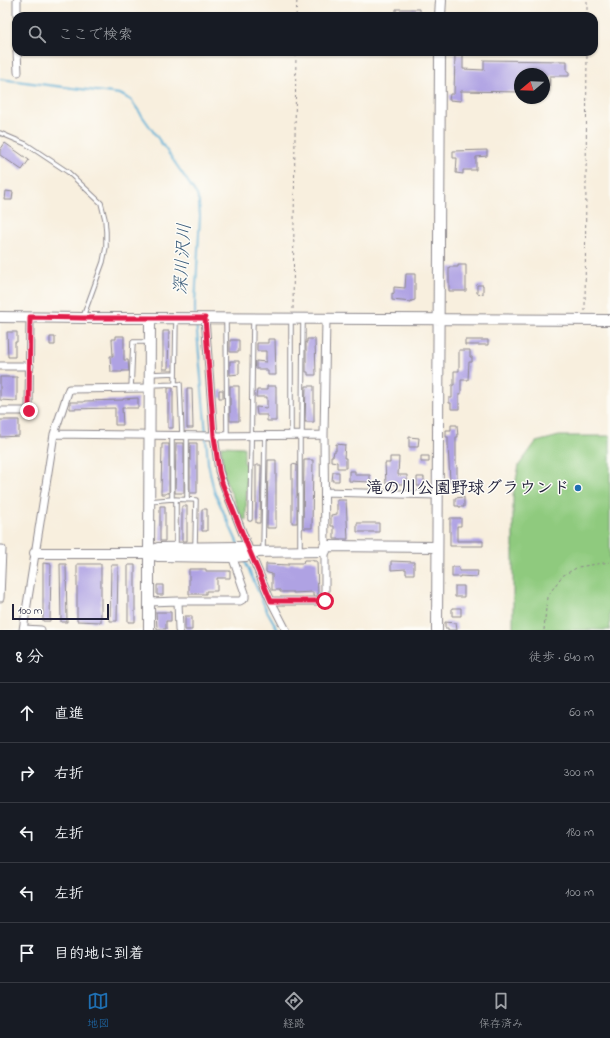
<!DOCTYPE html>
<html lang="ja">
<meta charset="utf-8">
<style>
:root{--surface:#171b24;--page:#242831;--text:#f1f3f6;--muted:#9ea1a6;--line:#363941;--accent:#1f6fb2}
body{margin:0;font-family:"Indie Flower","Klee One",sans-serif;background:var(--page);color:var(--text)}
.compass{position:absolute;left:514px;top:68px;width:36px;height:36px;border-radius:50%;background:var(--surface);box-shadow:0 1px 3px #0004;rotate:251deg}
.scale{position:absolute;left:12px;bottom:10px;width:97px;box-sizing:border-box;padding-left:4px;border:2px solid #22223b;border-top:0;font-size:11px;line-height:14px;white-space:nowrap;color:#22223b;-webkit-text-stroke:3px #fdfcf7;paint-order:stroke}
.stop{position:absolute;width:12px;height:12px;margin:-9px;border:3px solid #e11d48;border-radius:50%;background:#fff}
.stop.end{background:#e11d48;border-color:#fff;box-shadow:0 1px 4px #0008}
.list{margin:0;padding:0;list-style:none}
h2{display:flex;justify-content:space-between;align-items:center;height:52px;margin:0;padding:0 16px;font-size:17px}
h2 small{font-size:13px;font-weight:400;color:var(--muted)}
.list li{display:grid;grid-template-columns:26px 1fr auto;gap:12px;align-items:center;box-sizing:border-box;height:60px;padding:0 16px;border-top:1px solid var(--line)}
.list b{display:block;font-size:15px;white-space:nowrap}
.list em{font-size:13px;font-style:normal;color:var(--muted)}
.icon{flex:none;width:22px;height:22px;fill:none;stroke:currentColor;stroke-width:2;stroke-linecap:round;stroke-linejoin:round}
.map{position:relative;flex:none;width:610px;height:630px;overflow:hidden}
.search{position:absolute;background:var(--surface);box-shadow:0 1px 3px #0004;left:12px;right:12px;top:12px;height:44px;display:flex;align-items:center;gap:10px;box-sizing:border-box;padding:0 14px;border-radius:12px;color:var(--muted);font-size:15px}
.sheet{height:352px;background:var(--surface)}
nav{display:flex;justify-content:space-around;align-items:center;box-sizing:border-box;height:56px;border-top:1px solid var(--line);background:var(--surface);font-size:11px;color:var(--muted)}
nav a{display:grid;justify-items:center;gap:2px}
nav .on{color:var(--accent)}
.map>svg:first-child{display:block}
.green{fill:#8fca7e;stroke:#58765c}
.lines{fill:none;stroke-linecap:round;stroke-linejoin:round}
.stream{stroke:#59add5;stroke-width:2}
.building{fill:#afa2e3}
.lane-casing{stroke:#8d888c;stroke-width:5.5}
.street-casing{stroke:#8d888c;stroke-width:9}
.secondary-casing{stroke:#8d888c;stroke-width:12}
.path{stroke:#8d888c;stroke-width:1;stroke-dasharray:3 3;stroke-linecap:butt}
.lane{stroke:#fff;stroke-width:3.5}
.street{stroke:#fff;stroke-width:7}
.secondary{stroke:#fff;stroke-width:10}
.route{stroke:#e11d48;stroke-width:5}
.poi-dot{fill:#1f6fb2;stroke:#fdfcf7;stroke-width:1.5}
.labels{text-anchor:middle;dominant-baseline:central;stroke-width:3;stroke-linejoin:round;paint-order:stroke}
.poi-label{font-size:17px;font-weight:bold;fill:#22223b;stroke:#fdfcf7;text-anchor:end}
.water-label{font-size:18px;font-style:italic;fill:#385a79;stroke:#fdfcf7}
</style>
<div class="map">
<svg width="610" height="630" viewBox="0 0 610 630">
<rect width="100%" height="100%" fill="#fdfcf7"/>
<filter id="ink" filterUnits="userSpaceOnUse"><feTurbulence type="fractalNoise" baseFrequency=".025" numOctaves="2"/><feDisplacementMap in="SourceGraphic" scale="8" xChannelSelector="R" yChannelSelector="G"/><feConvolveMatrix kernelMatrix="1 2 1 2 8 2 1 2 1" color-interpolation-filters="sRGB"/></filter>
<filter id="wash" filterUnits="userSpaceOnUse"><feTurbulence type="fractalNoise" baseFrequency=".012" numOctaves="4" result="noise"/><feDisplacementMap in="SourceGraphic" scale="16" xChannelSelector="R" yChannelSelector="G"/><feGaussianBlur stdDeviation="0.9" result="paint"/><feColorMatrix in="noise" values="0 0 0 0 0 0 0 0 0 0 0 0 0 0 0 0 0 1.4 0 .05"/><feComposite in="paint" operator="in"/></filter>
<g filter="url(#wash)">
<rect width="100%" height="100%" fill="#f8efde"/>
<path class="green" d="M559,436H610V630H513V496L519,465L536,442Z
M221,446L244,447V463L247,464L246,520L242,519L224,476Z"/>
<g class="lines">
<path class="stream" d="M0,79L120,94L131,100L169,154L197,195L199,203L200,216L195,303V314
M196,321L206,434
M206,438L208,463L214,491L238,544
M244,559L266,609L278,630"/>
</g>
<g id="blocks">
<path class="building" d="M396,9H420V16H396Z
M455,54L463,55V69L484,70V60L567,61V71H569V76H550L549,92H544V74H520V92L461,91V101L449,100L450,94H454Z
M5,143L29,160L22,170L0,155V150Z
M487,150V156L476,157V170H463V174L456,173L457,158H453V151Z
M6,191L13,192L12,200H5Z
M458,265H466V291H449V267H458Z
M406,274H415V300L411,301V302L392,300V293L394,294V287L405,288Z
M477,285H483V294L477,293Z
M163,331H169L168,369H163Z
M7,332H17V342H15V357H8Z
M116,336H124V360H128L129,371H122V372H111L110,356H113L112,339H116Z
M50,337H55V345H50Z
M268,339H275L276,375H268V371H266V369H256V361L266,362V351H257V343H268Z
M307,339H315L316,375H308V372H306V342H307Z
M230,340H239V352H230Z
M465,340H488V345H465Z
M459,350H470V357H472V362H469L468,380H461V394H459V409H451V403H449V398H452V385H454V371H459Z
M230,361H239V374L230,375Z
M0,377H17V401L0,400Z
M230,386H239V421H230Z
M267,386H276V421H267V415H257L256,407L267,408V397H256L257,390H267Z
M306,386H314V422H305Z
M168,388H173V428H168Z
M187,388H192L193,428H187Z
M219,390H223V398H219Z
M138,398V408H122L123,425H115V408L70,409V402H84V401L123,400V399Z
M0,420H19V436L0,437Z
M451,425H457L458,437H456V465H457V482H450L448,446V437H446V430H451Z
M409,437L419,438L418,447H409Z
M176,443H184V493H175Z
M190,443H197V493H190Z
M162,444H169V493H166V494H161Z
M336,444L345,445L344,458H346V468H337V462L331,461V456H333L334,451H336Z
M421,456H429V462H421Z
M390,457H399L398,475H407V484H386L385,463H390Z
M268,460H276V528H267Z
M304,460H313L312,528H303Z
M292,464L297,465V523H292Z
M256,465H261L260,523H256Z
M349,471H355V475H370V482L349,481Z
M333,472H339V481H332Z
M417,477H424V486H417Z
M464,497V507H459V506H455V498Z
M337,500H346L348,539H334V526H331V515L337,514Z
M160,506H165V541H160Z
M182,506H187V541H182Z
M202,509H207V531H202Z
M450,518H461V526H457V541H483V546H450Z
M357,523H379V532H357Z
M304,560H313V561H317L318,596H313V592L293,593V592H280V590H272V574L268,573L266,572V564L289,565V563H303Z
M391,561L414,562V574H406V569L391,570Z
M43,563L51,564L50,621H43Z
M60,564H66L67,622H61Z
M77,564H101V622L77,621Z
M111,565H118L117,621H110Z
M128,565H135V622H128Z
M452,567H459V571H478L477,577L460,576V577H452Z
M189,569H206V571H230V578H217V591H206V594H189Z
M157,585H163V595H157Z
M455,586H464V597H455Z
M452,608H461V616H452Z
M156,612H171V621H166V629H157Z
M185,616H192V630H185Z
M445,622L456,623L457,630H448V628H445Z"/>
</g>
</g>
<g filter="url(#ink)">
<use href="#blocks" fill-opacity="0" stroke="#8d888c" stroke-width="1"/>
<g class="lines">
<g class="lane-casing">
<path id="lane" d="M0,133L26,144L68,172L101,203L105,219L106,232V247L103,262L83,317
M226,319L227,436
M150,374L175,373
M175,384L176,319
M151,385L180,384L182,436
M131,389L133,342H148
M302,435L303,320
M291,436V321
M172,499V436
M187,500V436
M150,501L172,499L196,500L195,546
M250,519L253,320
M176,547V499
M300,550V436
M263,551L265,436"/>
</g>
<g class="street-casing">
<path id="street" d="M17,0V16
M17,52L18,72
M205,318L214,436L219,471L223,483L250,552L271,601L286,630
M0,366H30
M0,411H29L30,317
M54,434L69,389L150,388
M325,492L437,495
M0,549H2L0,598
M178,601L179,630
M271,601H325V551L324,435L326,319
M149,602L178,601H240L245,598V593L231,553
M24,629L41,630
M23,630L54,434L214,436L324,435"/>
</g>
<g class="secondary-casing">
<path id="secondary" d="M440,16L441,0
M0,317L83,318H150
M325,546L437,547
M35,553H149L158,556L232,557L246,556L250,552
M149,553L158,548L242,547L250,552L325,551
M149,630V553L150,318L610,320
M437,630L440,52"/>
</g>
<path class="path" d="M296,16L297,0
M587,16V0
M293,309L296,52
M585,311L587,52
M544,630L547,597L562,576L578,567L610,562"/>
<use href="#lane" class="lane"/>
<use href="#street" class="street"/>
<use href="#secondary" class="secondary"/>
</g>
</g>
<g class="lines" filter="url(#ink)">
<path class="route" d="M29,411L30,317L83,318H205L214,436L219,471L222,483L250,552L271,601H325"/>
</g>
<circle class="poi-dot" cx="578" cy="488" r="4"/>
<g class="labels">
<g class="poi-label">
<text x="570" y="488">滝の川公園野球グラウンド</text>
</g>
<g class="water-label">
<text transform="translate(184 259) rotate(-87)">深川沢川</text>
</g>
</g>
</svg>
<svg class="compass" viewBox="-18 -18 36 36"><path d="M0-13l5 13h-10z" fill="#e53935"/><path d="M0 13l5-13h-10z" fill="#9ea1a6"/></svg>
<div class="scale">100 m</div>
<div class="stop" style="left:325px;top:601px"></div>
<div class="stop end" style="left:29px;top:411px"></div>
<div class="search"><svg class="icon" aria-label="search" viewBox="0 0 24 24"><circle cx="10" cy="10" r="6"/><path d="M15 15l6 6"/></svg>ここで検索</div>
</div>
<section class="sheet">
<h2>8 分<small>徒歩 · 640 m</small></h2>
<ul class="list">
<li><svg class="icon" aria-label="ahead" viewBox="0 0 24 24"><path d="M12 20V5M6 11l6-6 6 6"/></svg><div><b>直進</b></div><em>60 m</em></li>
<li><svg class="icon" aria-label="right" viewBox="0 0 24 24"><path d="M7 20v-9h11M14 6l5 5-5 5"/></svg><div><b>右折</b></div><em>300 m</em></li>
<li><svg class="icon" aria-label="left" viewBox="0 0 24 24"><path d="M17 20v-9H6M10 6l-5 5 5 5"/></svg><div><b>左折</b></div><em>180 m</em></li>
<li><svg class="icon" aria-label="left" viewBox="0 0 24 24"><path d="M17 20v-9H6M10 6l-5 5 5 5"/></svg><div><b>左折</b></div><em>100 m</em></li>
<li><svg class="icon" aria-label="arrive" viewBox="0 0 24 24"><path d="M6 21V4h12l-3 4 3 4H6"/></svg><div><b>目的地に到着</b></div></li>
</ul>
</section>
<nav>
<a class="on"><svg class="icon" aria-label="map" viewBox="0 0 24 24"><path d="M3 6l6-2 6 2 6-2v14l-6 2-6-2-6 2zM9 4v14M15 6v14"/></svg>地図</a>
<a><svg class="icon" aria-label="directions" viewBox="0 0 24 24"><path d="M12 3l9 9-9 9-9-9zM9 14v-3h6M13 9l2 2-2 2"/></svg>経路</a>
<a><svg class="icon" aria-label="saved" viewBox="0 0 24 24"><path d="M7 4h10v16l-5-4-5 4z"/></svg>保存済み</a>
</nav>
